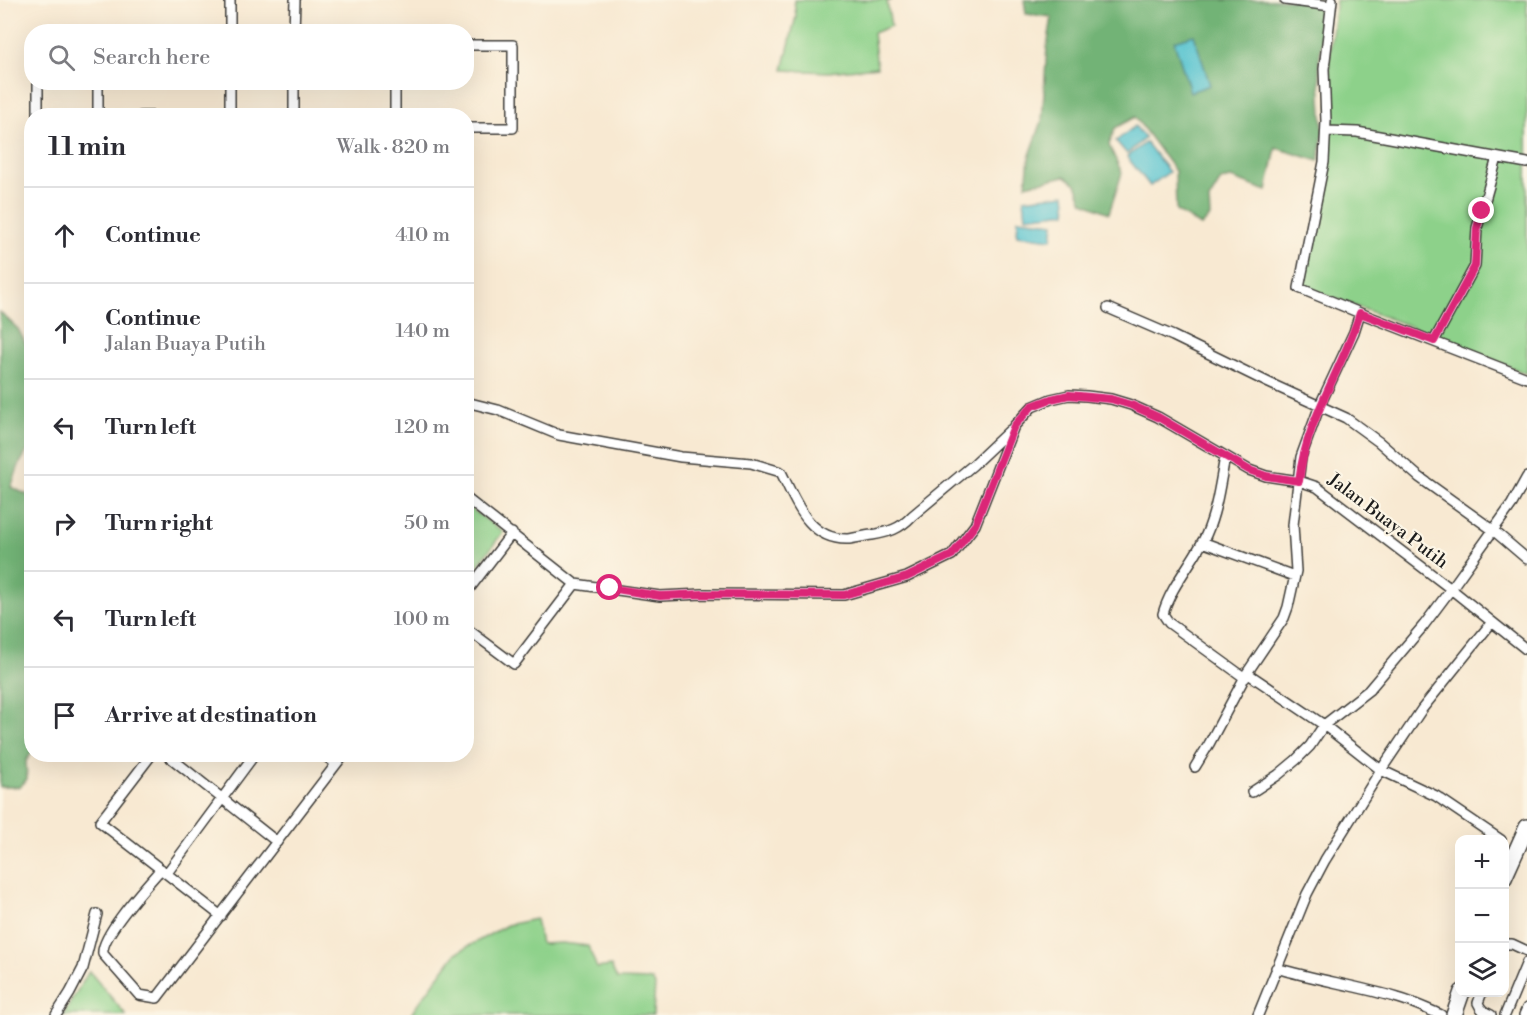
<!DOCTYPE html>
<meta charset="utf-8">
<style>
:root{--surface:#fff;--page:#f2f2f3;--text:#2b2b33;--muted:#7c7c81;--line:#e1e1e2}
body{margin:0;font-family:"Libre Bodoni",serif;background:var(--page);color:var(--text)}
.controls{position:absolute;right:18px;bottom:18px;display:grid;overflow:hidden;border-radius:12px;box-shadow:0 6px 24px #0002}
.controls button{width:54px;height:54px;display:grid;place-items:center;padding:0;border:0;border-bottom:2px solid var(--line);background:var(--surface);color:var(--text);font:30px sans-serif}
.stop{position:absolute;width:18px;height:18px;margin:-14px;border:4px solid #db2777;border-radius:50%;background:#fff}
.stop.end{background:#db2777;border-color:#fff;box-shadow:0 2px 6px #0008}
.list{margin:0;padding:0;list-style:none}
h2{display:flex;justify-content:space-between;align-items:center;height:78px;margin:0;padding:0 24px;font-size:26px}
h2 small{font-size:20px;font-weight:400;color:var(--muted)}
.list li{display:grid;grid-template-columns:39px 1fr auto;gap:18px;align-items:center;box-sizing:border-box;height:96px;padding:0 24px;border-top:2px solid var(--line)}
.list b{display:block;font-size:22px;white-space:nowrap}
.list p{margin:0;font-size:20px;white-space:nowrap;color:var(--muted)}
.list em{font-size:20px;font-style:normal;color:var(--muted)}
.icon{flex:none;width:33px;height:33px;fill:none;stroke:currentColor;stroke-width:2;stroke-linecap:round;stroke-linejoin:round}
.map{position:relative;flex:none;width:1527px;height:1015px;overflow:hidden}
.search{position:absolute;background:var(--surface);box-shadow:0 6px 24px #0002;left:24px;top:24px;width:450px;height:66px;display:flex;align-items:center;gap:15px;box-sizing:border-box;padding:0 21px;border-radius:24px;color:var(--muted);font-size:22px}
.panel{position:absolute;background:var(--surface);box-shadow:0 6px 24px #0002;left:24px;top:108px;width:450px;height:654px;border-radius:24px}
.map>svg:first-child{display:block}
.green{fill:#8dd18a;stroke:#547653;stroke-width:1.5}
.forest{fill:#72b376;stroke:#476849;stroke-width:1.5}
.water{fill:#58c4d0;stroke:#3a7076;stroke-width:1.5}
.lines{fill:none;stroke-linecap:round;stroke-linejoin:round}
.minor-casing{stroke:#3d3b37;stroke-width:12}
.trunk-casing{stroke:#3d3b37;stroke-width:18}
.minor{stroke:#fff;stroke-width:9}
.trunk{stroke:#fff;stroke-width:15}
.route{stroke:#db2777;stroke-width:8}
.labels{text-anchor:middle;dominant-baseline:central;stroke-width:4.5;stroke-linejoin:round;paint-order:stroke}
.street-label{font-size:18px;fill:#1c1c1c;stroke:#fcf5e5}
</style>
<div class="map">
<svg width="1527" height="1015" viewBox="0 0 1527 1015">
<rect width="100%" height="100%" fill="#fcf5e5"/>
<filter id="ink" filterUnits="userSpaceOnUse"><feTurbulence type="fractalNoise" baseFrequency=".0167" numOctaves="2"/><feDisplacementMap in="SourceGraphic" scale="12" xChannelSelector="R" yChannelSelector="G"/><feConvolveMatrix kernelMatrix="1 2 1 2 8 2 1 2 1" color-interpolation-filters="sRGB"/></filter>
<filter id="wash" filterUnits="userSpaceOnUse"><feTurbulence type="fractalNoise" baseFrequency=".008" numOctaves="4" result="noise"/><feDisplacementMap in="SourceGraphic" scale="24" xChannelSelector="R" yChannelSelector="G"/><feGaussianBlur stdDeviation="1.35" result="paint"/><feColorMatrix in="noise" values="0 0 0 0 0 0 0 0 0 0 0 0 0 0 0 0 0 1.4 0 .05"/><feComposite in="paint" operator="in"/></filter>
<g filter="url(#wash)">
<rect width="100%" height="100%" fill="#f8e9d2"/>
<path class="green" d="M794,0H892L887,2L891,26L873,33L877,67L828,72L783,70L796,16Z
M1336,0H1527V374L1429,333L1303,287L1328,163L1330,134L1329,60Z
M466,505L503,532L467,580H466Z
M536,919L541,944L562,943L588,946L597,968L611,966L617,979L652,980L655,985L653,1015H410L456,953L507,925Z
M89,971L126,1015H63Z"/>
<path class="forest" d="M1024,0H1327L1319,62L1323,132L1319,161L1276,148L1267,191L1231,178L1221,180L1209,200L1210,217L1201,226L1176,211L1175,171L1135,117L1115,128L1109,145L1122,173L1109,213L1083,202L1076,184L1065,176L1026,185L1029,158L1042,121L1047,47L1052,17L1026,14Z
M0,312L18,329L31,354V445L20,463L11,487L32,497V752L26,761L27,779L20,787H0Z"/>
<path class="water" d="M1194,35L1210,85L1190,92L1174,41Z
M1135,126L1145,138L1127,154L1116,141Z
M1146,142L1169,172L1150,186L1127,157Z
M1065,194L1067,212L1026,217L1024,199Z
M1018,219L1054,223L1052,239L1017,235Z"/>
</g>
<g filter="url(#ink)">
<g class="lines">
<g class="minor-casing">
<path id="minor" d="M1285,0L1331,6
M230,32V0
M294,32L295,0
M466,45H513V128H466
M38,116V82
M98,116V82
M141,116H157
M230,116V82
M294,116V82
M395,116V82
M1326,131L1357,132L1527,163
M1108,308L1173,336L1269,383L1346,418L1379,442L1419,477L1493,530L1527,559
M1360,313L1527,378
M1434,341L1475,266L1477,228L1497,158
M466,402L498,410L559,435L681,457L751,463L781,472C796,502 809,541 849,539C856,538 864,536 872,535C889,532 900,529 912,516L973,465L1010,430
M1225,457C1220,483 1217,510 1206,535C1194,561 1170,587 1163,614L1169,623L1245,678
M466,498L575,584L660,596L703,594L844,595L907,577L952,555L975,525L1014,426L1032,407L1051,399L1069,395L1087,396L1111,399L1131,405L1158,417L1249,470L1266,476L1299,481L1317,487L1451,589L1527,650
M1202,542L1294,576
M466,593L512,533
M466,628L514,664L575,584
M1247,673L1324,725L1381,770L1436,796L1501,840
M152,754L100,822L221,916
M166,754L277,842
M323,754L336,764
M1195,767L1209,744L1247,673L1284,618L1288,607L1296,571L1293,525L1301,457L1320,405L1354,332L1360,313L1299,288L1324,162L1326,121L1324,69L1332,0
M1252,792L1278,775L1296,760L1310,746L1324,725L1369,690L1424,625L1451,589L1512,504L1527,477
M161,869C148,884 100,936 103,954L139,995L157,998L344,754
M167,873L255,754
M1504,944H1512L1527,951
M1276,968C1317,980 1358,986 1398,998C1413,1002 1427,1009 1441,1015
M1482,992L1478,1003C1481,1010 1484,1012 1491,1015
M56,1015L70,993L83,968L97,914
M1258,1015L1307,894L1325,860L1381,770L1422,709L1492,622
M1505,1015L1527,962
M1524,1015L1527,1008"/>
</g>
<g class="trunk-casing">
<path id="trunk" d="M1504,878L1527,827
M1454,1015L1462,992"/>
</g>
<use href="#minor" class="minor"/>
<use href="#trunk" class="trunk"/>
</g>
</g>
<g class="lines" filter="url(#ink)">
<path class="route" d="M610,588L660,596L703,594L844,595L907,577L952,555L975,525L1014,426L1032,406L1051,399L1069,395L1111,399L1131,405L1158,417L1249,470L1266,476L1299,481C1306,419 1342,371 1360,313L1434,341L1475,266L1477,228L1482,211"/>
</g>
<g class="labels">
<g class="street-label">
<text transform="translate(1388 521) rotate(37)">Jalan Buaya Putih</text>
</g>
</g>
</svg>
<div class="controls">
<button>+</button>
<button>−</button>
<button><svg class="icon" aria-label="layers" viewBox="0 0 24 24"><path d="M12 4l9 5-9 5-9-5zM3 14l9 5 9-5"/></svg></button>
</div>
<div class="stop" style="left:610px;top:588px"></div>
<div class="stop end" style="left:1482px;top:211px"></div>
<div class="search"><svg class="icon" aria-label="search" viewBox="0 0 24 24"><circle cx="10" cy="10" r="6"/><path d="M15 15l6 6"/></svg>Search here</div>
<section class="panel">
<h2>11 min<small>Walk · 820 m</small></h2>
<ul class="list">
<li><svg class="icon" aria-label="ahead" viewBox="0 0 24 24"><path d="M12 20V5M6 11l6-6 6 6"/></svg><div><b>Continue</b></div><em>410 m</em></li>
<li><svg class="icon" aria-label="ahead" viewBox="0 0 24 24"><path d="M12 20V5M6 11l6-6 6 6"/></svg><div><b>Continue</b><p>Jalan Buaya Putih</p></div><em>140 m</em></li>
<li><svg class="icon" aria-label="left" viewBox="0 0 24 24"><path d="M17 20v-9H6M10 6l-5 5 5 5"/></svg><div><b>Turn left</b></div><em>120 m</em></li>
<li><svg class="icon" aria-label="right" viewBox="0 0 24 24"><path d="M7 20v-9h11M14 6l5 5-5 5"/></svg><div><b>Turn right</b></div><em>50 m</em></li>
<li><svg class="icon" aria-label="left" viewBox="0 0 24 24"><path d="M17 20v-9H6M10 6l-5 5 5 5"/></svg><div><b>Turn left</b></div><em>100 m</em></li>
<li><svg class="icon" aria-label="arrive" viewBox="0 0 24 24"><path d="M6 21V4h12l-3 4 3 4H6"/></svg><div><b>Arrive at destination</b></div></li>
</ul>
</section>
</div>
